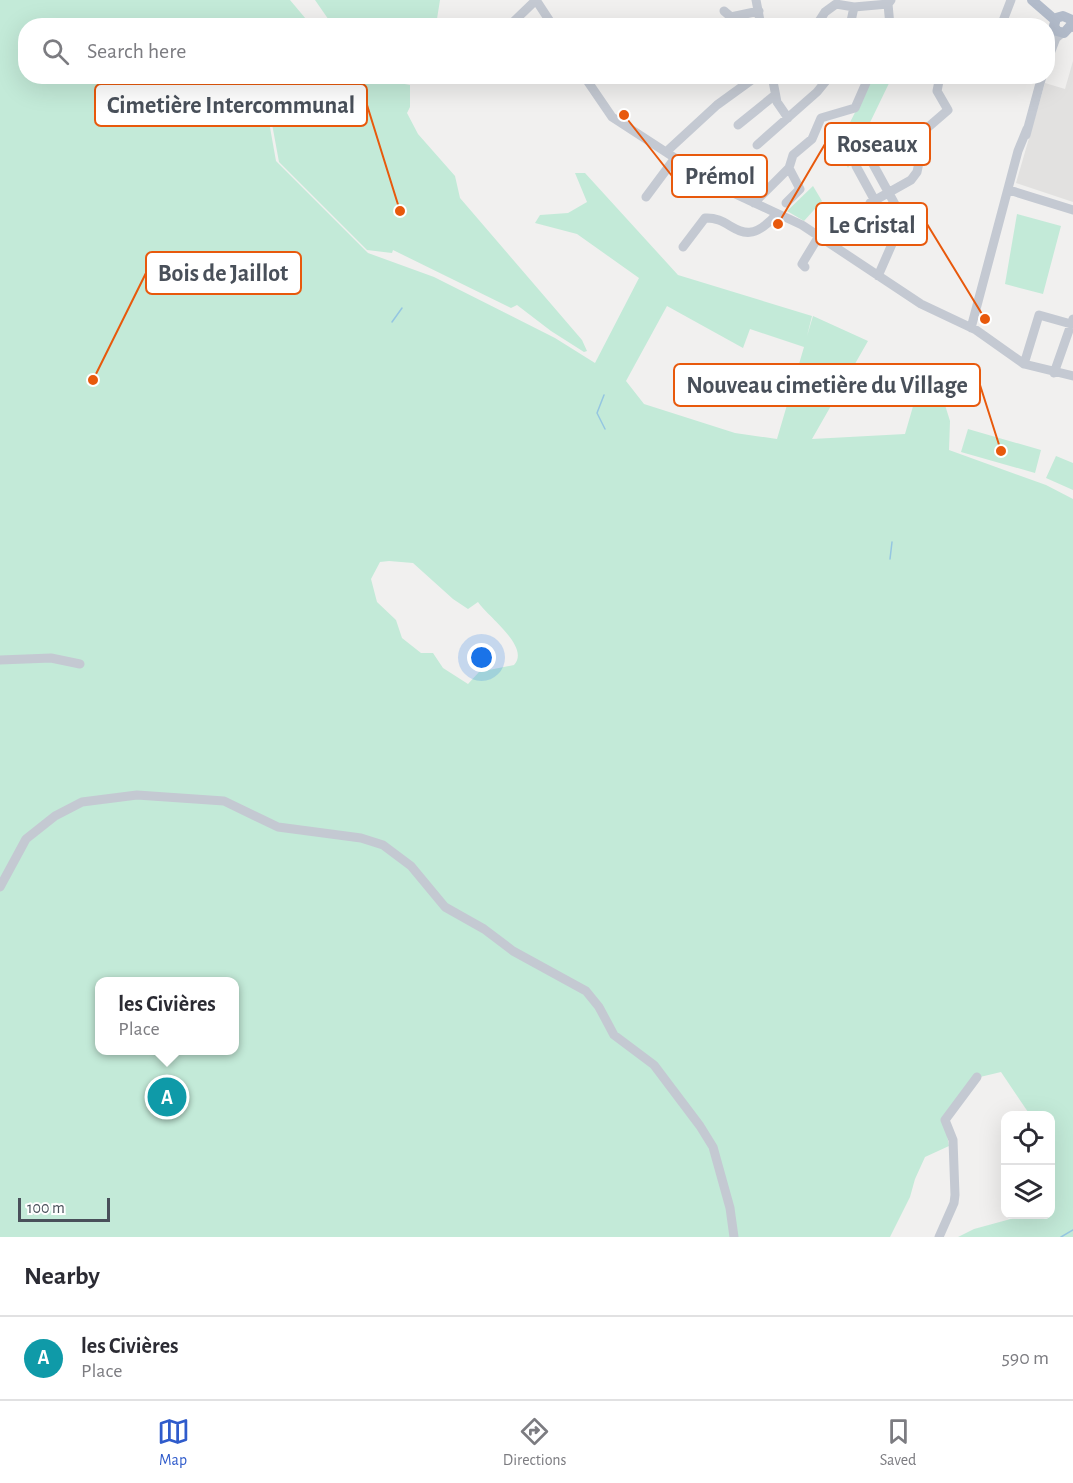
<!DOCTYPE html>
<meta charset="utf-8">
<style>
:root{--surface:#fff;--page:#f7f7f7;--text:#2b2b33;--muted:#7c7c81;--line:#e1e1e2;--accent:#2f5bcb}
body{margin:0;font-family:"Alegreya Sans",sans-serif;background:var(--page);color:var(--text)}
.controls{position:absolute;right:18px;bottom:18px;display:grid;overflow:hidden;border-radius:12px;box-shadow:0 6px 24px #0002}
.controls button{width:54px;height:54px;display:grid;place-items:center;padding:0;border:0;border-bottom:2px solid var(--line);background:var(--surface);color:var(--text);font:30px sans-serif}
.scale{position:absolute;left:18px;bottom:15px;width:92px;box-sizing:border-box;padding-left:6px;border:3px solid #49505a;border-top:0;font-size:16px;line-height:21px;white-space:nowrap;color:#49505a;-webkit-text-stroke:4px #fff;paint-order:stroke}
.you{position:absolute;left:482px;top:658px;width:21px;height:21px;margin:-15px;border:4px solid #fff;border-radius:50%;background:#1a73e8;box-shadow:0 0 0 9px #1a73e833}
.badge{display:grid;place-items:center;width:39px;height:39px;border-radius:50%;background:var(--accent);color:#fff;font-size:20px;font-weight:700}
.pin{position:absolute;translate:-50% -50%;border:3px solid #fff;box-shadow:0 2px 6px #0006}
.popup{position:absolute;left:95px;top:977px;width:144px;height:78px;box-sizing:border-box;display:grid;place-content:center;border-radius:12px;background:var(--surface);filter:drop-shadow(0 2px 4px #0005);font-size:20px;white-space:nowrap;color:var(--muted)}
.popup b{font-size:22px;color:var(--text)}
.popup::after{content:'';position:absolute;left:50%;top:100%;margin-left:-12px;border:12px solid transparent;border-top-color:var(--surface)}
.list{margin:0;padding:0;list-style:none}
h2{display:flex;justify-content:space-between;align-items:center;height:78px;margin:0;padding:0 24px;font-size:26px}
h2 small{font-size:20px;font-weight:400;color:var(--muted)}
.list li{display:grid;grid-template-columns:39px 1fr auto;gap:18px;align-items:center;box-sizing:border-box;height:84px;padding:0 24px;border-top:2px solid var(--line)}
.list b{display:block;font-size:22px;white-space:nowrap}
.list p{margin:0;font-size:20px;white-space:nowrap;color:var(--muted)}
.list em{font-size:20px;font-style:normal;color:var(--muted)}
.icon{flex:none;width:33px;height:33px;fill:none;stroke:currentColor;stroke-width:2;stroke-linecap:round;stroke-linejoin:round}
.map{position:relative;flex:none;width:1073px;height:1237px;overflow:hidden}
.search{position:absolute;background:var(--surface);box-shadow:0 6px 24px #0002;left:18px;right:18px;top:18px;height:66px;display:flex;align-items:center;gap:15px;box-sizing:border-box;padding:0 21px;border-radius:24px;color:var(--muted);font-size:22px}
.sheet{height:162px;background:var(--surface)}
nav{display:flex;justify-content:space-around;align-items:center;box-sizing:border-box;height:84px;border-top:2px solid var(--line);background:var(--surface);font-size:16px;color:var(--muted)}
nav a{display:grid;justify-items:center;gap:3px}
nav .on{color:var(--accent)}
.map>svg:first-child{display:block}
.education{fill:#e2e1e0}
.green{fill:#c3ead8;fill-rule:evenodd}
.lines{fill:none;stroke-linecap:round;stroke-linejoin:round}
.stream{stroke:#95c6e1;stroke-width:1.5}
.minor{stroke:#c4c9d2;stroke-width:9}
.major{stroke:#b2bbca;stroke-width:10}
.leader{fill:none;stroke:#e8590c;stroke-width:2}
.callout-dot{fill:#e8590c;stroke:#fff;stroke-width:2}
.callout{fill:#fff;stroke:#e8590c;stroke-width:2}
.callout-label{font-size:24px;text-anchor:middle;font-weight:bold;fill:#49505a}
</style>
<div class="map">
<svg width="1073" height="1237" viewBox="0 0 1073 1237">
<rect width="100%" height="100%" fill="#f1f0ef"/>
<path class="education" d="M1073,61V202L1016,183L1045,83L1065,89Z"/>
<path class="green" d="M0,0H290L311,25L26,26V76L261,77L276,161L368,253L434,277L555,338L595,363L639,278L577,234L535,223L540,215L568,213L587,202L575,173H585L678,275L812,316L807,336L813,316L868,341L812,439L905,434L916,396L940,389L950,421L949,450L1046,485L1073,499V1237H958L974,1229L1018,1217L1017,1215L1050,1214V1116L1030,1115L1001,1072L980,1077L945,1123L949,1146L925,1157L915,1179L910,1197L890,1237H0ZM667,306L743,348L750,329L804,347L777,439L735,433L644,404L626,381ZM389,561L413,563L453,599L468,609L478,602C487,616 531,647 514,665L479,672L468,684L443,668L433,653H421L402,638L396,620L377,602L371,579L380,562ZM100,982H234V1050H100Z
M315,0H440L436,25L333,26Z
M273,76L352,77L387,84L388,81L410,85V107L407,113L418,134L455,176L460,198L582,340L587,351L584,352L551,331L517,305L511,308L393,250L392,253L367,250L279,162L268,102L267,85Z
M873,77H892L848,168L838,146Z
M813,186L822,201L804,221L787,211Z
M1017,214L1061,226L1043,294L1005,284Z
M968,429L1041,450L1035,473L961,452Z
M1056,456L1073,463V490L1046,478Z"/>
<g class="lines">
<path class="stream" d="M392,322L402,308
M604,395L597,413L605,429
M890,559L892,542
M1061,1237L1073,1230"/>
<path class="minor" d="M536,0L553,26
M756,0L761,26
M854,7L888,4
M724,11L731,17L759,11
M509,26L536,0
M816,26L825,12L836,4L854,7L850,26
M890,26L888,4L891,0
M1001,26L1011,0
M1048,59L1056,38L1062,33
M584,76L612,117L675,158L731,192L802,225L921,304L976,330L1024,364L1073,376
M772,76L777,102L788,118
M738,125L775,95
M1026,135L1042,76
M757,145L817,92L830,76
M666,152L717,105L757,76
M868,155L903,219L878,276
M856,166L874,199
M1009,190L1073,210
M646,197L675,158
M754,203L789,168L793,155L812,139L821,118L855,108L869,76
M786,203L800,189L789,168
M850,234L854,235L870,203L911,180L917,172L926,129L948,110L937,91L940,76
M683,247L705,218C734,216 741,254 777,214
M805,267L802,264L819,236
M971,328L1018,151L1027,129
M1024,364L1039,315L1071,324
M1054,373L1073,319
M0,660L51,658L80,664
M0,887L26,839L55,816L82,802L137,795L224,801L278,827L361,838L383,845L411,866L445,907L484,929L513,951L586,991L599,1007L614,1035L654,1065L700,1126L713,1147L730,1208L734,1237
M939,1237L954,1203L955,1195L953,1140L945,1120L977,1077"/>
<path class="major" d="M1032,0L1055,20
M1072,24L1064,33L1057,31L1054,26L1056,18L1063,16L1070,19L1073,27"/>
</g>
<path class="leader" d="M400 211L367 105M778 224L825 144M624 115L672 176M985 319L927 224M93 380L146 273M1001 451L980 385"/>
<g class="callout-dot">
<circle cx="400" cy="211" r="6"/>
<circle cx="778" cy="224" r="6"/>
<circle cx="624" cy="115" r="6"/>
<circle cx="985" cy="319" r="6"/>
<circle cx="93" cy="380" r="6"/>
<circle cx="1001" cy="451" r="6"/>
</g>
<g class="callout">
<rect x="95" y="84" width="272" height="42" rx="6"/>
<rect x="825" y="123" width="105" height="42" rx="6"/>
<rect x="672" y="155" width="95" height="42" rx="6"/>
<rect x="816" y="203" width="111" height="42" rx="6"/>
<rect x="146" y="252" width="155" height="42" rx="6"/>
<rect x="674" y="364" width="306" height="42" rx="6"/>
</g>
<g class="callout-label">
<text x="231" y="113">Cimetière Intercommunal</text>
<text x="877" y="152">Roseaux</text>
<text x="720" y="184">Prémol</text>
<text x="872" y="233">Le Cristal</text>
<text x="223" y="281">Bois de Jaillot</text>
<text x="827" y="393">Nouveau cimetière du Village</text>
</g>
</svg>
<div class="controls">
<button><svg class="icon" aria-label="locate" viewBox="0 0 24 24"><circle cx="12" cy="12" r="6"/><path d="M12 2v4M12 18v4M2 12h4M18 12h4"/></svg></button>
<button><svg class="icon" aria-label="layers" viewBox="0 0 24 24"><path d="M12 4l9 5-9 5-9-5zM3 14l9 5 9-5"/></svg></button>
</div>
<div class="scale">100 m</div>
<div class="you"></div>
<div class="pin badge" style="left:167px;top:1097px;background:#0f9aa8">A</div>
<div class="popup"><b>les Civières</b>Place</div>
<div class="search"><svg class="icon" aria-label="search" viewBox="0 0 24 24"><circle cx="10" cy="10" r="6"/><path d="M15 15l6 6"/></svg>Search here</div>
</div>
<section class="sheet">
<h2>Nearby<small></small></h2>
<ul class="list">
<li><span class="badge" style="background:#0f9aa8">A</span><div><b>les Civières</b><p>Place</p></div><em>590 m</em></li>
</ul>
</section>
<nav>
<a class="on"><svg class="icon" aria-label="map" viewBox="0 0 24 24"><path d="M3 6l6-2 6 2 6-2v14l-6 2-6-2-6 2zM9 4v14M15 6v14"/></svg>Map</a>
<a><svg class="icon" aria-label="directions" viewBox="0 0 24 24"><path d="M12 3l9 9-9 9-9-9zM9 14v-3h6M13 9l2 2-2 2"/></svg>Directions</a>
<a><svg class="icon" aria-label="saved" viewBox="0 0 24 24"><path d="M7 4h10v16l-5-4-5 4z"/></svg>Saved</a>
</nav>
